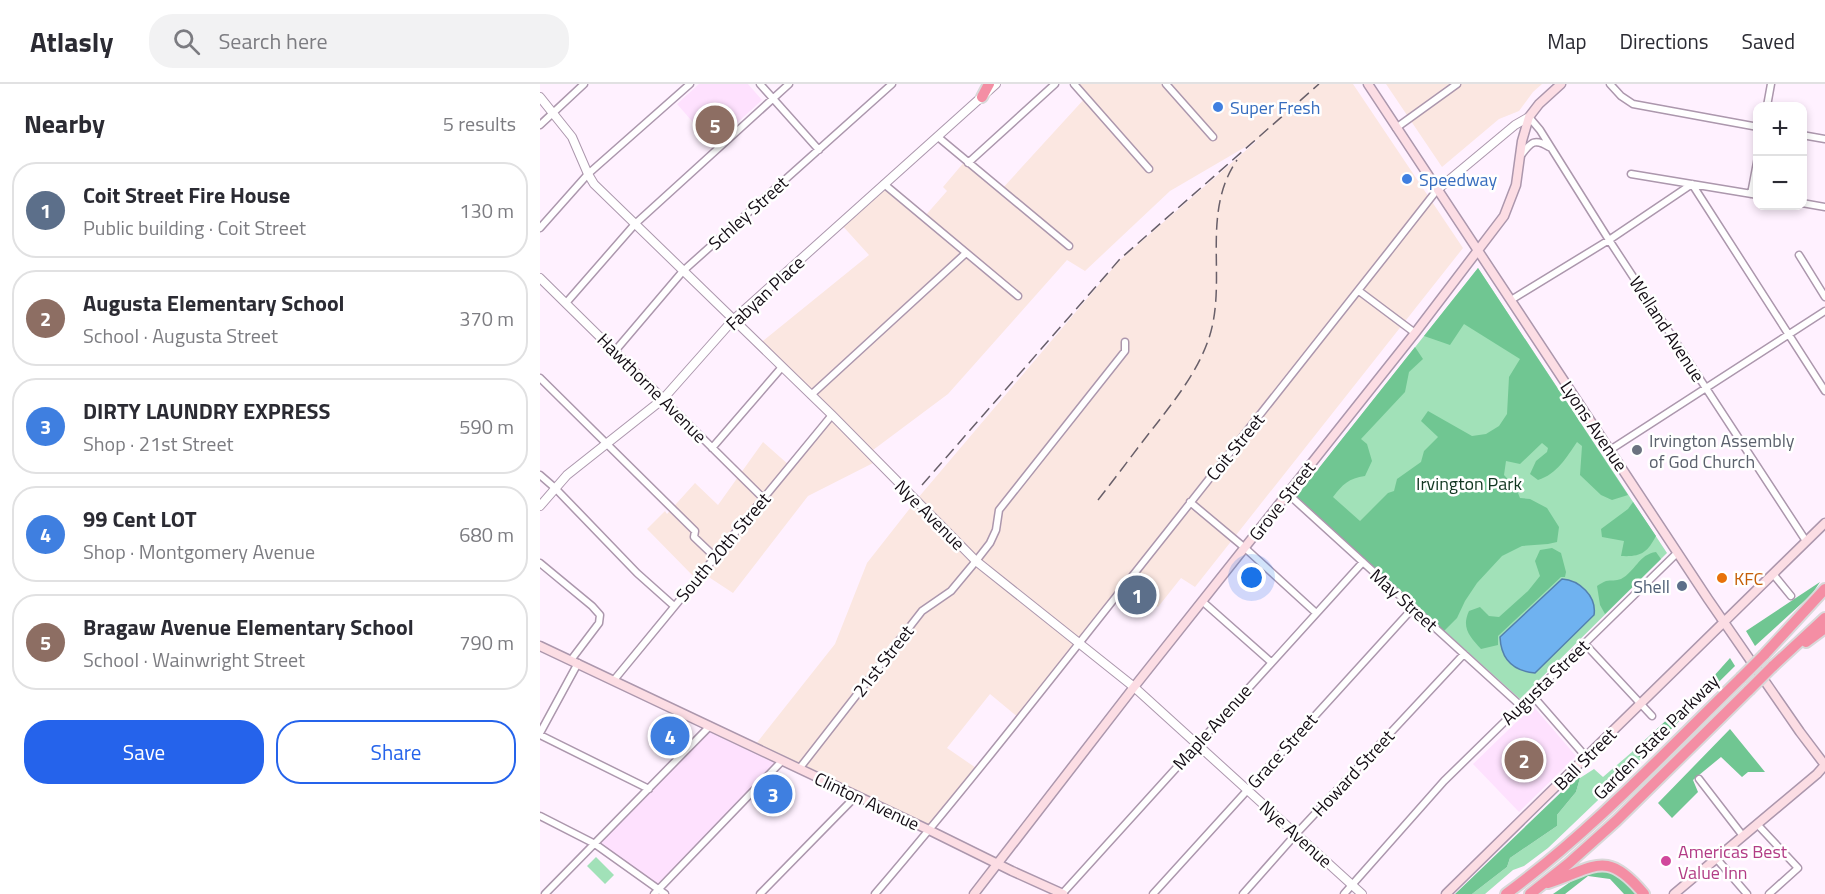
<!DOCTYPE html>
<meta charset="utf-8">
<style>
:root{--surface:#fff;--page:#f2f2f3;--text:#2b2b33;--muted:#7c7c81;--line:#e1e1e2;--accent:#2563eb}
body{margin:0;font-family:"Titillium Web",sans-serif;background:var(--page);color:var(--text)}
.controls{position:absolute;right:18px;top:18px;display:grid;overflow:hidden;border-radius:12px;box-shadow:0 3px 9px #0003}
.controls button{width:54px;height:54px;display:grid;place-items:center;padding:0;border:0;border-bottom:2px solid var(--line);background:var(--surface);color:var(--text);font:30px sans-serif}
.you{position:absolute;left:712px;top:494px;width:21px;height:21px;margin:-15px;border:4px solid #fff;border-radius:50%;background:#1a73e8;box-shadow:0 0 0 9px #1a73e833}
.badge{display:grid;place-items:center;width:39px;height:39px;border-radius:50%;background:var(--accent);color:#fff;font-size:20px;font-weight:700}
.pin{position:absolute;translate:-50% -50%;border:3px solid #fff;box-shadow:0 2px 6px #0006}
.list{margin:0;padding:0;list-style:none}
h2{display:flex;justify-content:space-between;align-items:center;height:78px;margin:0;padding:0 24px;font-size:26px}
h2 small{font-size:20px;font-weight:400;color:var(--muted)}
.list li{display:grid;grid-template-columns:39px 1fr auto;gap:18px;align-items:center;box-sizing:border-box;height:96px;margin:0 12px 12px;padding:0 12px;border:2px solid var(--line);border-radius:24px}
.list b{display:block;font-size:22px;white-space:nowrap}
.list p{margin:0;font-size:20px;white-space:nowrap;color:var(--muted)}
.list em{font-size:20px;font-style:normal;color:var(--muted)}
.actions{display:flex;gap:12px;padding:18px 24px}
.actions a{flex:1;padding:14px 0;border:2px solid var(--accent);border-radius:24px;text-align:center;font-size:21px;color:var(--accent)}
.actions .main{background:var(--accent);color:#fff}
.icon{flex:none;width:33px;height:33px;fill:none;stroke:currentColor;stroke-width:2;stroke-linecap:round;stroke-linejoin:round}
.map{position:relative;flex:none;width:1285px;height:810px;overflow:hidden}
header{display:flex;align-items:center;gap:36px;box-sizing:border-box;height:84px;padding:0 30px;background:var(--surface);border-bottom:2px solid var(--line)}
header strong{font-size:28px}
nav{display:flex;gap:33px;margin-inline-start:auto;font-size:21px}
.search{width:420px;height:54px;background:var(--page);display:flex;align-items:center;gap:15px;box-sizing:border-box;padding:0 21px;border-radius:24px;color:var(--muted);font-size:22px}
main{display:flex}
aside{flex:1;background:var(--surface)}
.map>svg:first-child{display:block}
.built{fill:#fee1fe}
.industrial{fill:#fbe7e1}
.green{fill:#a1e1b8}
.forest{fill:#70c692}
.water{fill:#6fb2f0;stroke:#5380ae;stroke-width:1.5}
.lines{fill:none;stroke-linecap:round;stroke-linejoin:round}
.minor-casing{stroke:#ac97ad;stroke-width:9}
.tertiary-casing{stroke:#ac97ad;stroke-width:10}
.secondary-casing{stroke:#ac97ad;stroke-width:11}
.motorway-casing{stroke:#d9d8d9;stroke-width:14}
.minor{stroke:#fff;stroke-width:6}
.tertiary{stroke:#fff;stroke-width:8}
.secondary{stroke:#fcdde4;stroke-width:8}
.motorway{stroke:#f48ea4;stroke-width:10}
.rail{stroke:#685f69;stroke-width:1.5;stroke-dasharray:12 6;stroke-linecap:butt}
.motorway-bridge-casing{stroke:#d9d8d9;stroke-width:14;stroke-linecap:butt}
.motorway-bridge{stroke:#f48ea4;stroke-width:10}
.shop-dot{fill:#3f7fe0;stroke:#fff;stroke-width:2}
.worship-dot{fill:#6b7280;stroke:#fff;stroke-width:2}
.food-dot{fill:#e8710a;stroke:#fff;stroke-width:2}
.service-dot{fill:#5c6f8a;stroke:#fff;stroke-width:2}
.hotel-dot{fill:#d1479c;stroke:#fff;stroke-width:2}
.labels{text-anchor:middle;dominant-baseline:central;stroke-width:5;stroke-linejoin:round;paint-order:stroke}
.shop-label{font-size:18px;fill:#366cbe;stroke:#fff;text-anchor:start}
.street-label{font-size:18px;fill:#130c14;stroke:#fff}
.worship-label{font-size:18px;fill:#5b616d;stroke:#fff;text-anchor:start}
.park-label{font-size:18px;fill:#113621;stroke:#fff}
.food-label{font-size:18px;fill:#c56008;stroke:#fff;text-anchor:start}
.service-label{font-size:18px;fill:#4e5e75;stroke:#fff;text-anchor:end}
.hotel-label{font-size:18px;fill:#b23c85;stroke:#fff;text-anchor:start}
</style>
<header>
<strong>Atlasly</strong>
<div class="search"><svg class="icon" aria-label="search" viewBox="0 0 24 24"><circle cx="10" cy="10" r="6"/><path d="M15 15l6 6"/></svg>Search here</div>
<nav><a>Map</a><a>Directions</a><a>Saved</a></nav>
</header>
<main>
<aside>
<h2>Nearby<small>5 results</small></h2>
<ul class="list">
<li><span class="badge" style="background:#5c6f8a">1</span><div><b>Coit Street Fire House</b><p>Public building · Coit Street</p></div><em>130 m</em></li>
<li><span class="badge" style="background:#8d6e63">2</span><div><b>Augusta Elementary School</b><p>School · Augusta Street</p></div><em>370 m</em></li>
<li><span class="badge" style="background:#3f7fe0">3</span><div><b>DIRTY LAUNDRY EXPRESS</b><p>Shop · 21st Street</p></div><em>590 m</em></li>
<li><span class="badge" style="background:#3f7fe0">4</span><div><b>99 Cent LOT</b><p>Shop · Montgomery Avenue</p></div><em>680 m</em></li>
<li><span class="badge" style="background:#8d6e63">5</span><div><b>Bragaw Avenue Elementary School</b><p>School · Wainwright Street</p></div><em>790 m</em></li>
</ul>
<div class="actions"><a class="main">Save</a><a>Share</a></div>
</aside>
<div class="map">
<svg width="1285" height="810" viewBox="0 0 1285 810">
<rect width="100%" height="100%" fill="#fff1ff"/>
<path class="built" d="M159,0H208L222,16L173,61L137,20Z
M993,622L1036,672L979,728L933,680Z
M171,647L236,679L119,801L59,759Z"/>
<path class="industrial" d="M534,0H813L923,164L655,503L641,494L618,523L586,499L479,634L450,610L407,664L439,686L387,748L212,665L295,560L327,479L378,414L579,177L719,55L630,107L545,187L527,176L408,310L333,366L341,375L268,412L193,509L161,488L155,494L107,445L125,427L127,430L155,399L178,421L223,358L249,381L292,330L218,261L329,171L300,139L347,100L385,132L407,107L403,103L425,77L461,106L546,13Z
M846,0H1002L993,8L979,27L959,35L902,83Z"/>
<path class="green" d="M938,184L1127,469L980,615L756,413Z
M1092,668L1101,675L1008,764L984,782L973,786L945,810H932L967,783L970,774L1017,742V731L1036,708L1040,694L1054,685L1063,693Z
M56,773L74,791L65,800L47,782Z"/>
<path class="forest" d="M938,184L1088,411L1072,416L1061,411L1040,391L1042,362L1037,358C1026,374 1017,390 998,396L990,390L996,377L1007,368L1008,364L1002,359L980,380L966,377L964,391L976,404L980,414L990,415L1007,424L1019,443L1017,458L1008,460L982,462L962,472L937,499L925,517L917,534L904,547L756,413L875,263L883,275L869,288L865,308L821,355L827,360L832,377L825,392C809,394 802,401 793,413L820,437L848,409L854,407L857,395L881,378L884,367L898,353L881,337L888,327L932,352L946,350L959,342L967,330L969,293L980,275L924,240L910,261L884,252Z
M1093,418L1116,452C1107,469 1101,473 1081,472L1084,457L1062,453L1061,445L1088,425Z
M1012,464L1021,469L1026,488L1025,493H1021L958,552V561L941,565C930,553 921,544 929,527L940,523L949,532L959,533L988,507L1000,492L995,477L1000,466Z
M1116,468L1121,475L1065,530L1060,521L1057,502C1060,500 1063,498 1066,497C1071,496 1076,497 1081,495C1095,488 1099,470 1116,468Z
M1280,498L1272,510L1215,562L1206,547Z
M1190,574L1195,582L1101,675L1092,668L1173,593Z
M1190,645L1225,688H1208L1202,693L1181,673L1153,696L1158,708L1132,734L1118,719Z
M1037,693L1040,694L1036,708L1017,731V742L970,774L967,783L932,810H915Z
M1053,787C1076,787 1082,792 1097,810H1084L1070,795L1048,792L1025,810H1013L1036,794Z"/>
<path class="water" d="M1022,495C1039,496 1057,512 1054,531L995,589C973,587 961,575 960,553Z"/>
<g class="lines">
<g class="minor-casing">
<path id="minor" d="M220,0L279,66
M534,0L609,85
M626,0L673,53
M1070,0L1081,12L1093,20L1218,43
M1227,22L1231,0
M989,33L1000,46L1069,156L1266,457
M0,41L44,0
M856,44L917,0
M1262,51L1285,55
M398,53L529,162
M982,70C991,58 995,54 1009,63
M428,79L515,0
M1091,90L1218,111
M344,100L478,212
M1211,110L1218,73
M1262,119L1285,123
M0,144L48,90L150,0
M1259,171L1285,213
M819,207L875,249
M971,216L1069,156L1152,100L1285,307
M26,219L95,140L249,0
M75,267L143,187L352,0
M0,294L155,447L154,453L175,473
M271,311L426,169
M123,315L223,414
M172,364L242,283
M1070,366L1285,227
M0,391L15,404L97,489L134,522
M747,409L981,622
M650,418L705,464L775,528
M0,479L52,522L60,531L59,539L31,576
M1233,490L1251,512
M662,517L731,578
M1045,560L1112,632
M74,596L292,331
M992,611L1047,674
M0,649L38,579
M0,651L109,705
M259,685L382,527L411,507L436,477L450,459L456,446L459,426L585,267V258
M1159,695L1203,752
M0,732L55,760L125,810
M1217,740L1258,784L1229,810
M1176,774L1207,810
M5,810L170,642
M114,810L242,677
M220,810L316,712
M335,810C436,692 531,569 628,447C718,333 808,220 897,106
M522,810L823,478
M613,810L873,524
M703,810L756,750L924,570
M804,810L904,697L1137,469"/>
</g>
<g class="tertiary-casing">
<path id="tertiary" d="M0,13L32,53L48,90L54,100L292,331L436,477L594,603L822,810
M897,106L975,41L989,33
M0,194L123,315
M0,422L27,391L123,315L193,236L456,0"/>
</g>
<g class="secondary-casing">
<path id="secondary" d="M828,0L1168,515L1260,648L1285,681
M0,562L389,746L472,787L523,810
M434,810L594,603L875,249L964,132L976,101L982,57L989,33L999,20L1021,0
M906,810L1285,439
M1134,810L1277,690L1285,681"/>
</g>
<g class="motorway-casing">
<path id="motorway" d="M442,13L449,0
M1266,558L1285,544
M1224,571L1285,505
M1232,583L1285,534
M1008,799C1055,784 1066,764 1104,810
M966,810C1052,747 1125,668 1201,594
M990,810L1028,780L1076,737L1209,606"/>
</g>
<use href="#minor" class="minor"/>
<use href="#tertiary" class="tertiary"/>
<use href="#secondary" class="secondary"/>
<use href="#motorway" class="motorway"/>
<path class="rail" d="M382,401L580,175L779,0
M558,416C577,392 595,367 614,343C635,316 658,287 669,254C688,196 660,130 697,76"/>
<g class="motorway-bridge-casing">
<path id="motorway-bridge" d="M1201,594L1224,571
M1209,606L1232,583"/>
</g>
<use href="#motorway-bridge" class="motorway-bridge"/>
</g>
<g class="shop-dot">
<circle cx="678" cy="23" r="6"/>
<circle cx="867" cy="95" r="6"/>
</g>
<circle class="worship-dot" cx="1097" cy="366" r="6"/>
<circle class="food-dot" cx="1182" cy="494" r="6"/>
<circle class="service-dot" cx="1142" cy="502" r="6"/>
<circle class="hotel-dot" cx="1126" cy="777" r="6"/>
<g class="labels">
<g class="shop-label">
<text x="690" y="23">Super Fresh</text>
<text x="879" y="95">Speedway</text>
</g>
<g class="street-label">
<text transform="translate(208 129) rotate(-42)">Schley Street</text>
<text transform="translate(225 209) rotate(-43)">Fabyan Place</text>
<text transform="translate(1127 245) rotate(57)">Welland Avenue</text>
<text transform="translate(112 304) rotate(45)">Hawthorne Avenue</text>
<text transform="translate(1054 342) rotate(56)">Lyons Avenue</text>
<text transform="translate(695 363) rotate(-51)">Coit Street</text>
<text transform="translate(742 417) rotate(-52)">Grove Street</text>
<text transform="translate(390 431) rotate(45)">Nye Avenue</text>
<text transform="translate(183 463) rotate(-50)">South 20th Street</text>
<text transform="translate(864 516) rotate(42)">May Street</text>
<text transform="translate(343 577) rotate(-52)">21st Street</text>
<text transform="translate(1005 598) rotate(-44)">Augusta Street</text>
<text transform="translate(672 643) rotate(-48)">Maple Avenue</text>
<text transform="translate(1116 653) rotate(-45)">Garden State Parkway</text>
<text transform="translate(742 667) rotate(-48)">Grace Street</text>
<text transform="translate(1045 675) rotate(-45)">Ball Street</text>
<text transform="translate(813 689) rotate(-47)">Howard Street</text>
<text transform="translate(327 717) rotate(25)">Clinton Avenue</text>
<text transform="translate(756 750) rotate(42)">Nye Avenue</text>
</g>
<g class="worship-label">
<text x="1109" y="356">Irvington Assembly<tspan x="1109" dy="21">of God Church</tspan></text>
</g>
<g class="park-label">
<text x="929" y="399">Irvington Park</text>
</g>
<g class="food-label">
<text x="1194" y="494">KFC</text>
</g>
<g class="service-label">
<text x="1130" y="502">Shell</text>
</g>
<g class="hotel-label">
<text x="1138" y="767">Americas Best<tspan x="1138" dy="21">Value Inn</tspan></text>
</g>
</g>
</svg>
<div class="controls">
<button>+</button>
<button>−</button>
</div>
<div class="you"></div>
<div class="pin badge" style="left:597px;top:511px;background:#5c6f8a">1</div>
<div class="pin badge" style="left:984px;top:676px;background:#8d6e63">2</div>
<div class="pin badge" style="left:233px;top:710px;background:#3f7fe0">3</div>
<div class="pin badge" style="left:130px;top:652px;background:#3f7fe0">4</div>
<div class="pin badge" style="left:175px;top:41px;background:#8d6e63">5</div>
</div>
</main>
